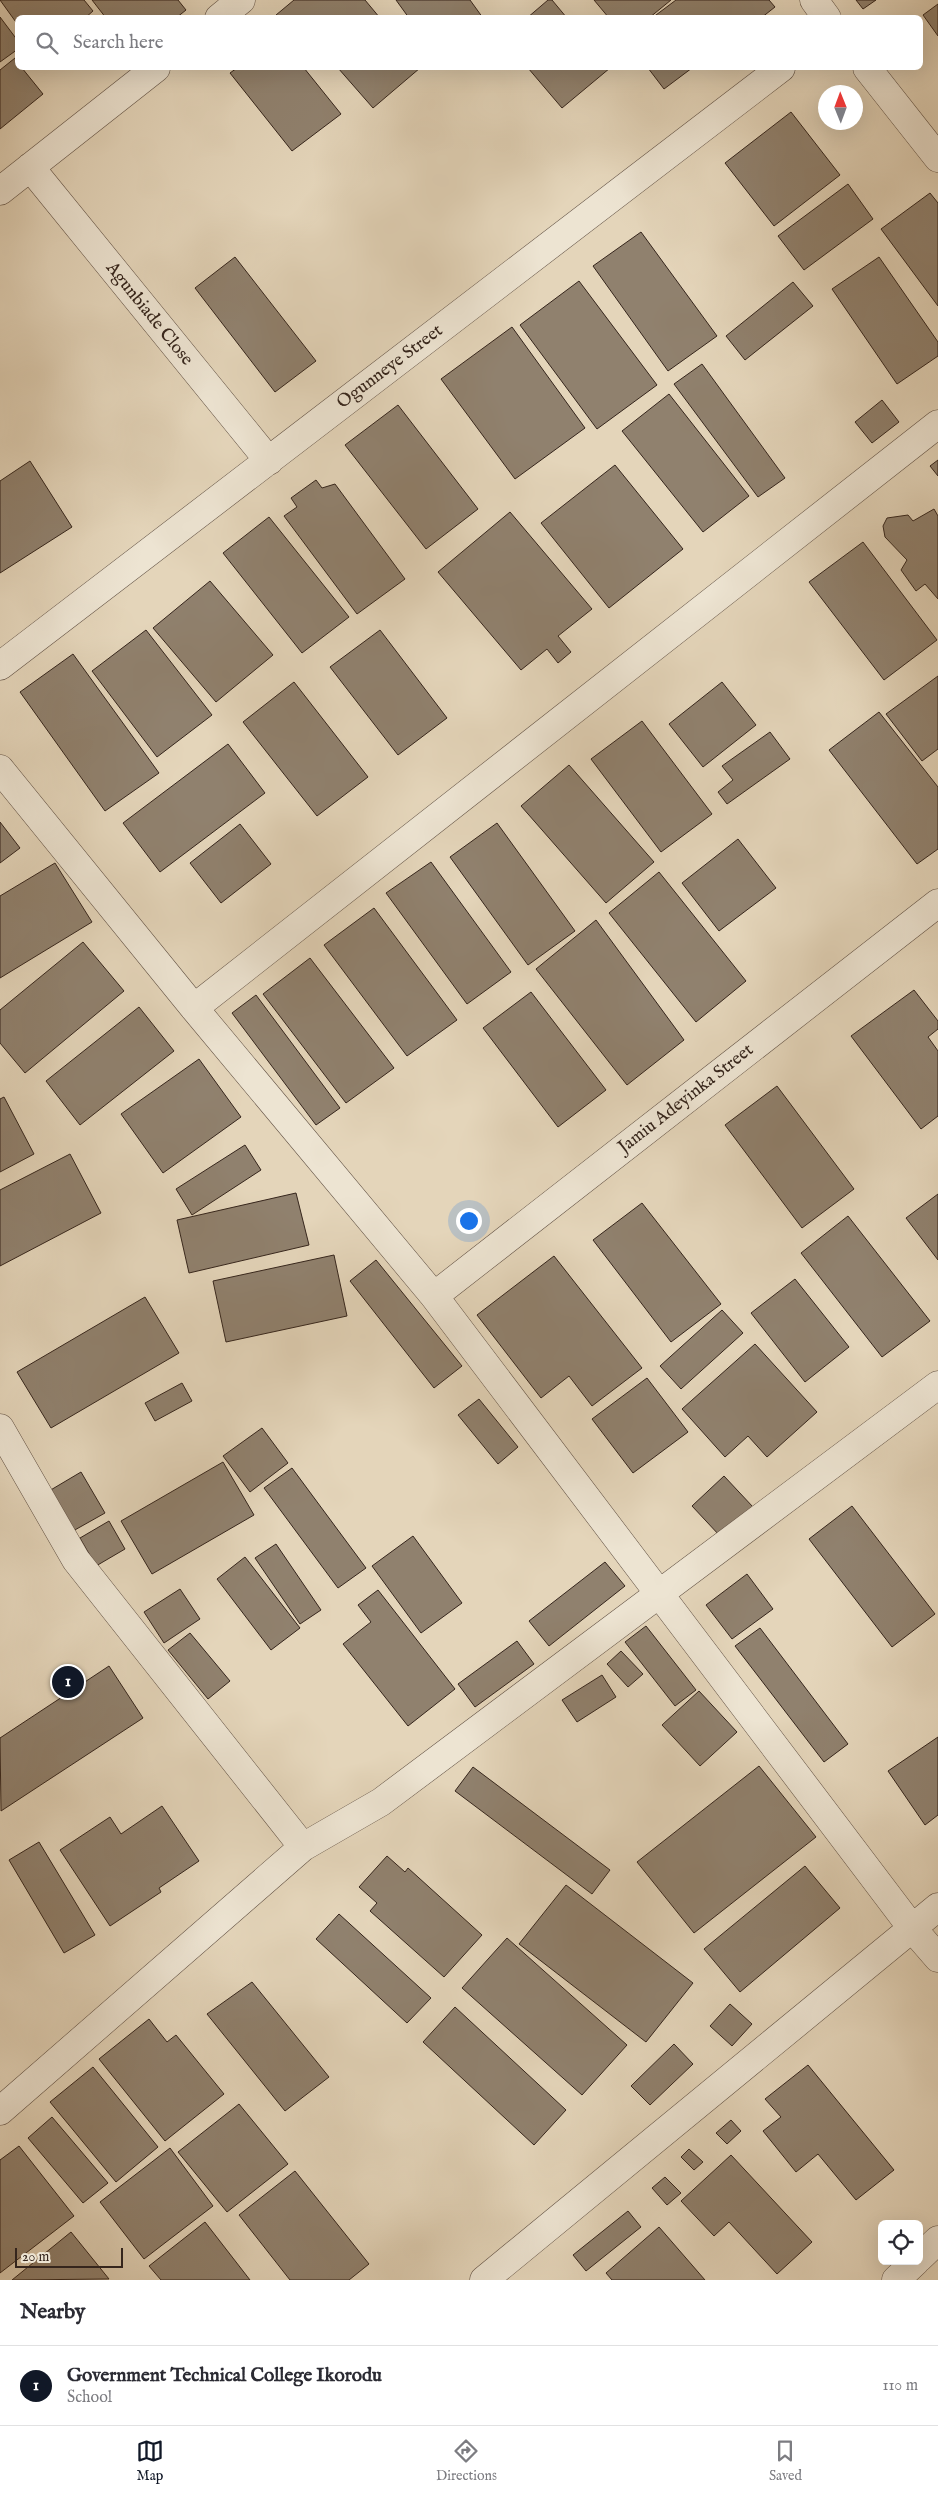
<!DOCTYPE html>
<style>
:root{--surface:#fff;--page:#f2f2f3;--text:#2b2b33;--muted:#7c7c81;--line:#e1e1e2;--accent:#111827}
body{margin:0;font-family:"IM FELL English",serif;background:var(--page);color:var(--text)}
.controls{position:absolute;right:15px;bottom:15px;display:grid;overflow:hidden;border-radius:8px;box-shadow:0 5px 20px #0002}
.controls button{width:45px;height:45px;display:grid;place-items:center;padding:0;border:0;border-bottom:1px solid var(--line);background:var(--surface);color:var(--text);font:25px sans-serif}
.compass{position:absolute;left:818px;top:85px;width:45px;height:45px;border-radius:50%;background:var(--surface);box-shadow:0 5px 20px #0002;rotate:359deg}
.scale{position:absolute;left:15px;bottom:12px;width:108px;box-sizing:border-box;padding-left:5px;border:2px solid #35251c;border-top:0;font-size:14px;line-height:18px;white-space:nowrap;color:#35251c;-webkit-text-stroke:4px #ede4d2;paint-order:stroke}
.you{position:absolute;left:468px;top:1220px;width:18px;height:18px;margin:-12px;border:4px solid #fff;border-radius:50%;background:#1a73e8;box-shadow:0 0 0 8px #1a73e833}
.badge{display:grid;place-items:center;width:32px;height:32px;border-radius:50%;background:var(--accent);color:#fff;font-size:16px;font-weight:700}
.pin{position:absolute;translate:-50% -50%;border:2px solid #fff;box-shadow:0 1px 5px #0006}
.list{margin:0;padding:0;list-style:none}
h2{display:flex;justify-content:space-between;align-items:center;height:65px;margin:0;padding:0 20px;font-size:21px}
h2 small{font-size:16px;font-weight:400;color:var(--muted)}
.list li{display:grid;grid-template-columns:32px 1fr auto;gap:15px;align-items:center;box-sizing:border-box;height:80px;padding:0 20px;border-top:1px solid var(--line)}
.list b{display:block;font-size:19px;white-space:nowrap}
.list p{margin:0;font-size:16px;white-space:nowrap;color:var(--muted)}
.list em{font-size:16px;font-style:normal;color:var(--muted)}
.icon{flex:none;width:28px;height:28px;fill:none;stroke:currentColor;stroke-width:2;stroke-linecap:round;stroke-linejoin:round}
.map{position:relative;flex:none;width:938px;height:2280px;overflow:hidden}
.search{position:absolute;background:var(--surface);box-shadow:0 5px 20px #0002;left:15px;right:15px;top:15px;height:55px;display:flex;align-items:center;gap:12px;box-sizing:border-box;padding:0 18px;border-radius:8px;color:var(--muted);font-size:19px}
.sheet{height:145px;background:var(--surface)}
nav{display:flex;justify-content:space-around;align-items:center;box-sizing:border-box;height:70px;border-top:1px solid var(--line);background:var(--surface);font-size:14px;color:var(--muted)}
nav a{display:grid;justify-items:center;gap:2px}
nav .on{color:var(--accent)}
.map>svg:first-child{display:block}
.building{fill:#90816e;stroke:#35251c}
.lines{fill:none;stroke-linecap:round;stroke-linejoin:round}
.minor-casing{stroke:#615144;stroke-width:29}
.minor{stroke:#ede4d2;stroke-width:28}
.labels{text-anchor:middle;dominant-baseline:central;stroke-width:4;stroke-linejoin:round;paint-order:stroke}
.street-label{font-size:18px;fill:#35251c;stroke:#ede4d2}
</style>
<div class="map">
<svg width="938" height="2280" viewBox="0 0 938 2280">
<rect width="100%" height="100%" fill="#e4d5ba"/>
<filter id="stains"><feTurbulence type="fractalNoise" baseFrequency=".004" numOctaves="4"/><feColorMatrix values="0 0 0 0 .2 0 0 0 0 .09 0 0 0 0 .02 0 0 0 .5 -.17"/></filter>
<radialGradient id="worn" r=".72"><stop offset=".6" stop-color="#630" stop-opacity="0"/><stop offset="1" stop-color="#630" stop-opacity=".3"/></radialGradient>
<path class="building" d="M0,0H84L93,11L85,18H18V25Z
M92,0H178L186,10L176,18H106Z
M294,0H365L380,18H279L276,15Z
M396,0H470L483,18H409Z
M548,0H552L567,18H527Z
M594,0H671L649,18H609Z
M676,0H769L775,7L761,18H652Z
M856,0H876L863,9Z
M938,4V36L923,15Z
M0,17L18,41V49L0,62Z
M15,58L18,68H22L43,94L0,129V70Z
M237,68H304L341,114L292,151L230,73Z
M338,68H420L373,108Z
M528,68H610L562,108Z
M648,68H692L664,89Z
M791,112L840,175L774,226L725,163Z
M848,184L873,219L804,270L778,236Z
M930,193L938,203V306L881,229Z
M641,232L717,336L668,371L593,266Z
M235,257L316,361L275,392L195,288Z
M879,257L938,342V356L897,384L832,289Z
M579,281L657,385L597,429L520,325Z
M793,282L813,306L745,360L726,336Z
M512,327L585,428L515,479L441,379Z
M702,364L785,478L758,497L674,384Z
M669,394L749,496L703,532L622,431Z
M882,400L899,422L872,443L855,422Z
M398,405L478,509L426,549L345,445Z
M938,460V476L930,466Z
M30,461L72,527L0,573V481Z
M615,465L683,549L609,608L541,523Z
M316,480L322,488L335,484L405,579L357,614L284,516L297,507L291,498Z
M934,509L938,516V599L925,584L916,591L901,570L907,560L885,537L883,526L887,518L908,515L913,521Z
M510,512L592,609L558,636L571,652L558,663L547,649L521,670L438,572Z
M269,517L349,617L302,653L223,553Z
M863,542L937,640L884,680L809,582Z
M210,581L273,655L216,702L153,628Z
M146,630L212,715L157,757L92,671Z
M380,630L447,718L398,755L330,667Z
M73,654L159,773L105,811L20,692Z
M938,676V749L922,761L886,714Z
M294,682L368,777L317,816L243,722Z
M722,682L756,725L703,767L669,724Z
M879,712L938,787V849L917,864L829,750Z
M642,721L712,814L661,852L591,759Z
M770,732L790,759L727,804L718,792L733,780L722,766Z
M228,744L265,793L160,872L123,823Z
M569,765L654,862L606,903L521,806Z
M0,822L20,848L0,863Z
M497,823L575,931L528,965L450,857Z
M240,824L271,864L221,903L190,863Z
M738,839L776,888L719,931L682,883Z
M431,862L511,972L467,1004L386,893Z
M55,863L92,922L0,978V896Z
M659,872L746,981L696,1022L609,913Z
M374,908L457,1020L407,1056L324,945Z
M596,920L684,1040L627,1085L536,969Z
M83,942L124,991L25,1073L0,1043V1010Z
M310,958L394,1068L346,1103L263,994Z
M914,990L938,1021V1029L928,1037L938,1051V1116L921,1129L851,1036Z
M531,992L606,1090L558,1127L483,1028Z
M256,995L340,1108L316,1125L232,1013Z
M139,1007L174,1051L80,1125L46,1081Z
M199,1059L241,1117L163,1173L121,1114Z
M777,1086L854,1189L802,1228L725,1125Z
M4,1097L34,1154L0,1172V1099Z
M245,1145L261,1170L192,1215L176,1189Z
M70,1154L101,1213L0,1266V1190Z
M296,1193L309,1245L189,1273L177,1220Z
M938,1194V1260L906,1218Z
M642,1203L721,1304L671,1342L593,1240Z
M848,1216L930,1321L882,1357L801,1253Z
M334,1255L347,1316L226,1342L213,1281Z
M554,1256L642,1368L592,1406L569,1376L541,1398L477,1315Z
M376,1260L462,1366L434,1388L350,1281Z
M795,1279L849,1347L805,1382L751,1313Z
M145,1297L179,1353L51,1428L17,1372Z
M722,1310L743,1333L681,1389L660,1366Z
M755,1344L817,1412L767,1457L748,1436L725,1457L682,1409Z
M647,1378L688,1432L633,1473L592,1419Z
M182,1383L192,1401L155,1421L145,1403Z
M479,1399L518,1447L498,1464L458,1415Z
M262,1428L288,1463L250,1492L223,1456Z
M223,1462L254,1515L152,1574L121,1521Z
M292,1468L366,1568L338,1588L264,1488Z
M81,1472L105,1513L73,1531L49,1491Z
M724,1476L753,1507L720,1536L692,1506Z
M852,1506L935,1614L892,1647L809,1539Z
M109,1521L125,1549L96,1566L80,1538Z
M413,1536L462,1603L421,1633L372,1566Z
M276,1544L321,1610L300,1624L255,1558Z
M245,1557L300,1628L271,1650L217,1579Z
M605,1562L625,1586L549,1646L529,1621Z
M747,1574L773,1609L732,1639L706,1605Z
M180,1589L200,1619L164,1643L144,1612Z
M378,1590L455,1689L408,1726L343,1644L371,1622L358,1605Z
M646,1626L696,1690L675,1706L625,1642Z
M760,1628L848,1744L824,1762L735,1646Z
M190,1633L230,1681L208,1699L168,1650Z
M517,1641L534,1664L475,1707L458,1684Z
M621,1651L643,1674L628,1687L607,1664Z
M109,1666L143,1718L1,1811L0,1738Z
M602,1675L616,1697L577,1722L562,1700Z
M699,1691L737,1732L700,1766L662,1725Z
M938,1737V1815L925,1825L888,1771Z
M759,1766L816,1837L694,1933L637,1862Z
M473,1767L610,1870L592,1894L455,1791Z
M162,1806L199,1861L159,1888L161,1892L110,1926L60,1850L110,1817L121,1834Z
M39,1842L95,1935L64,1953L9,1860Z
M387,1856L405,1872L408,1868L482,1935L444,1977L370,1911L377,1903L359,1887Z
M805,1866L840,1908L740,1992L704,1949Z
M566,1885L693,1983L646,2042L519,1944Z
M339,1914L431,1998L407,2023L316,1939Z
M507,1938L627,2045L582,2095L462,1988Z
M252,1982L329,2077L285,2111L207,2014Z
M730,2004L752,2024L732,2046L710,2026Z
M455,2007L566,2110L534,2145L423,2042Z
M149,2019L167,2042L176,2035L224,2094L165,2141L99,2059Z
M674,2044L693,2064L650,2105L631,2086Z
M808,2065L894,2170L856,2200L818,2154L796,2172L763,2131L781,2117L765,2099Z
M93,2067L158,2147L116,2182L50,2102Z
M239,2104L288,2164L227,2212L178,2152Z
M52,2117L108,2183L83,2203L28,2138Z
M731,2120L741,2131L727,2144L716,2133Z
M19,2146L74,2216L0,2273V2160Z
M170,2148L213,2206L144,2259L100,2202Z
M689,2149L703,2162L694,2170L681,2157Z
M731,2155L812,2242L777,2274L729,2222L714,2236L681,2201Z
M295,2171L369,2264L349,2280H290L239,2215Z
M665,2177L681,2193L667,2205L652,2188Z
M628,2211L641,2227L586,2271L573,2255Z
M205,2222L250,2280H161L149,2266Z
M659,2227L705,2280H612L606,2273Z
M71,2232L109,2279L12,2280Z"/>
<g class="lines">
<g class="minor-casing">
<path id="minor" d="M814,0L827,18
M219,18L241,0
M867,68L938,158
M30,167L269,461
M0,191L156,68
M0,666L781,68
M0,769L194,1008L434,1296L912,1928L938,1958
M194,1008L938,424
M434,1296L938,903
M0,1428L76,1560L303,1847
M0,2111L303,1847L381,1802L938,1385
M919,2258L938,2240
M484,2280L938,1907
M896,2280L916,2261"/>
</g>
<use href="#minor" class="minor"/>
</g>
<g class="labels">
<g class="street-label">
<text transform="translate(149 314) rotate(51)">Agunbiade Close</text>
<text transform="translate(390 367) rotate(-37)">Ogunneye Street</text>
<text transform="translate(686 1099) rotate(-38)">Jamiu Adeyinka Street</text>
</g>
</g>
<rect width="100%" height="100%" filter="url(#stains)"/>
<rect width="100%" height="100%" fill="url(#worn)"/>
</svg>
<div class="controls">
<button><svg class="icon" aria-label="locate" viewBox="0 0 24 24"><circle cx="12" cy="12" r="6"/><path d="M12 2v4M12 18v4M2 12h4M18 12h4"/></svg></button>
</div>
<svg class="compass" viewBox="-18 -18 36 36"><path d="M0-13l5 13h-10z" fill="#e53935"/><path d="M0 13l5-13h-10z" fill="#7c7c81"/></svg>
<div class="scale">20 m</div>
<div class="you"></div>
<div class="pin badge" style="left:68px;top:1682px">1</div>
<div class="search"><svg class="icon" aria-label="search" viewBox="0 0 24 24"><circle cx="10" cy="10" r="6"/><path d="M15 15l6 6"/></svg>Search here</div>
</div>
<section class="sheet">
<h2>Nearby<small></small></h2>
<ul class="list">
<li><span class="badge">1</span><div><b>Government Technical College Ikorodu</b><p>School</p></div><em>110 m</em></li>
</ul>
</section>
<nav>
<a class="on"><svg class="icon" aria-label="map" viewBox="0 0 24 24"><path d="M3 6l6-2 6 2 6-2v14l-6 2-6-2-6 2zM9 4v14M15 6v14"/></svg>Map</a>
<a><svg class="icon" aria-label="directions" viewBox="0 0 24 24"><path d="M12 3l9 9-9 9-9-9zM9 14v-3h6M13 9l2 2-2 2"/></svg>Directions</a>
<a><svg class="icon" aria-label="saved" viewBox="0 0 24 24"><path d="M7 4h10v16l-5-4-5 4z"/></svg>Saved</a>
</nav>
